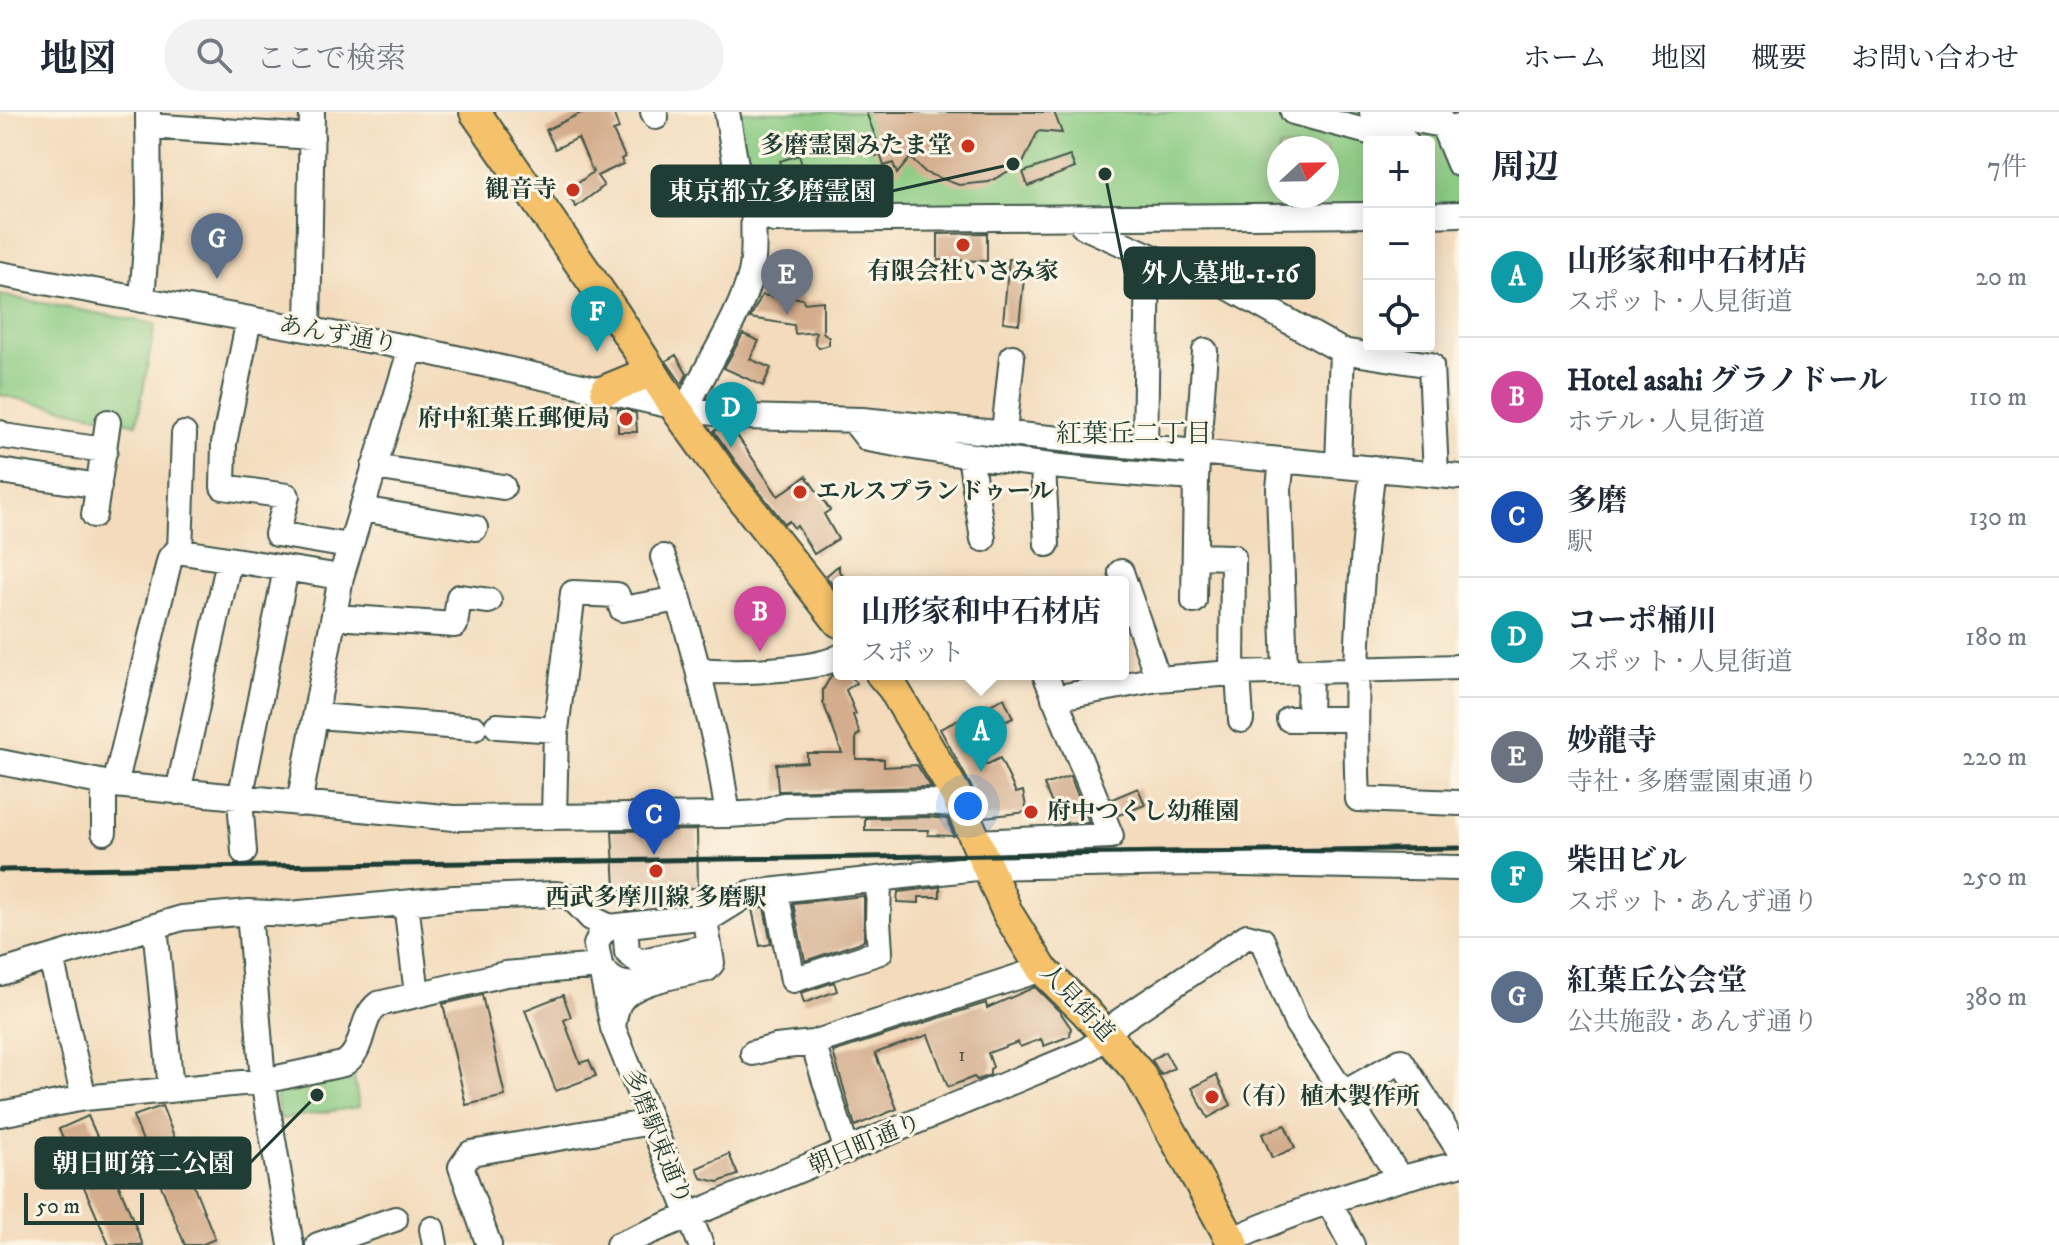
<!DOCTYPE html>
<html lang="ja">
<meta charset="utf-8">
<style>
:root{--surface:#fff;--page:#f2f2f3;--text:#1f2937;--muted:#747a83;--line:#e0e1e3;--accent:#2563eb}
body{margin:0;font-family:"IM FELL DW Pica","Noto Serif JP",serif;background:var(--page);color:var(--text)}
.controls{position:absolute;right:24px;top:24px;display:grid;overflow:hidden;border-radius:8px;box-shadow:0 4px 20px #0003}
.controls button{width:72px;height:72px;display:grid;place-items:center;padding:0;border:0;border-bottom:2px solid var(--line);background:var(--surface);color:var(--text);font:40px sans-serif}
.compass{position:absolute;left:1267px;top:24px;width:72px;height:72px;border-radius:50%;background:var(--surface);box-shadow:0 4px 20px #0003;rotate:68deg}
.scale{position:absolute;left:24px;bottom:20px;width:120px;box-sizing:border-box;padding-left:8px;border:4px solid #1f3d34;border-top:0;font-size:22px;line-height:28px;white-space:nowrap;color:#1f3d34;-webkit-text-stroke:6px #fcf5e5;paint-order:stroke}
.you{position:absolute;left:968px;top:694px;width:28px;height:28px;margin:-20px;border:6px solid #fff;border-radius:50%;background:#1a73e8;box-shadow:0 0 0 12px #1a73e833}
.badge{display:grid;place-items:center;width:52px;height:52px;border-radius:50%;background:var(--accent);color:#fff;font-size:26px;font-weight:700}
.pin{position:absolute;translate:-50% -66px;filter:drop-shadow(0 2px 4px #0008)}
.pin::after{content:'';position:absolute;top:42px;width:28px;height:24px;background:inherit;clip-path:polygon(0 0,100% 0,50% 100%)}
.popup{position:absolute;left:833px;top:464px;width:296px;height:104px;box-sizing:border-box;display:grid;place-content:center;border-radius:8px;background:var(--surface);filter:drop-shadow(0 2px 6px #0005);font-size:26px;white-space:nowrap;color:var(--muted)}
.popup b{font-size:30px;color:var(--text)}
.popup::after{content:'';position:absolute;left:50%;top:100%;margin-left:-16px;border:16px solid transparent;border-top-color:var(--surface)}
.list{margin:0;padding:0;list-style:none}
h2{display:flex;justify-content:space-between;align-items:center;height:104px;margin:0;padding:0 32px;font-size:34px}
h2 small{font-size:26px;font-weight:400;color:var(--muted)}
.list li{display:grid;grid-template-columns:52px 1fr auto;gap:24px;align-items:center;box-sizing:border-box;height:120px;padding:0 32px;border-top:2px solid var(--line)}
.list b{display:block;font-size:30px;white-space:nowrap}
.list p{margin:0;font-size:26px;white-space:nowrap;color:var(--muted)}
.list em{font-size:26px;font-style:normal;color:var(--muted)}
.icon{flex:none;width:44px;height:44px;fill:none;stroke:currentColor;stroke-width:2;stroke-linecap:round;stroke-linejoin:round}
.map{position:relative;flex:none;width:1459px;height:1133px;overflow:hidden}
header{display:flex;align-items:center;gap:48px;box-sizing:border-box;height:112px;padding:0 40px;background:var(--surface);border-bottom:2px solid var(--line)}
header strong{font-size:38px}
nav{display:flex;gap:44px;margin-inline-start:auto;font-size:28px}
.search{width:560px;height:72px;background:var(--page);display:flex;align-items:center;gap:20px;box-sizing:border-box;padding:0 28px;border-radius:44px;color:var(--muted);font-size:30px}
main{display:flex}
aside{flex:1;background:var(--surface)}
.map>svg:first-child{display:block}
.green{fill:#8bcb83;stroke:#55845c;stroke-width:2;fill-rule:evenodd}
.building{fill:#d4ad8d}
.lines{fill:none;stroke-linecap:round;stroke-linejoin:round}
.minor-casing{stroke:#3f5548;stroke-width:28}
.major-casing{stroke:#3f5548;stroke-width:34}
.minor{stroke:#fff;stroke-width:24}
.major{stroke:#f5c16b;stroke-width:30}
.rail{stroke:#1f3d34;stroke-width:5}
.poi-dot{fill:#c8321e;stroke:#fcf5e5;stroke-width:3}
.labels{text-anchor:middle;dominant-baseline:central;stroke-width:6;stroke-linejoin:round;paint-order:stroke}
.number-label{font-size:20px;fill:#4c594a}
.poi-label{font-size:24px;font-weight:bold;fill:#1f3d34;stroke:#fcf5e5;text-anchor:end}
.street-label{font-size:24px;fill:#1f3d34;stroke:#fcf5e5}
.neighbourhood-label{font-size:26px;fill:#1f3d34;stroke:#fcf5e5}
.leader{fill:none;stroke:#1f3d34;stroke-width:3}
.callout-dot{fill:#1f3d34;stroke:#fcf5e5;stroke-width:3}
.callout{fill:#1f3d34;stroke:#1f3d34;stroke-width:3}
.callout-label{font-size:26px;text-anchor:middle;font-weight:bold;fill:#fff}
</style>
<header>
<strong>地図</strong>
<div class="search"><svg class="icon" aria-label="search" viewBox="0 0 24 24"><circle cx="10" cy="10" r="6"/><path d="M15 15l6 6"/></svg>ここで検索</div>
<nav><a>ホーム</a><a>地図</a><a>概要</a><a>お問い合わせ</a></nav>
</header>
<main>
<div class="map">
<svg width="1459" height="1133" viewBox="0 0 1459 1133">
<rect width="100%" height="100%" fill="#fcf5e5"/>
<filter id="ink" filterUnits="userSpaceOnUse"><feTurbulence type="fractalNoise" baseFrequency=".0125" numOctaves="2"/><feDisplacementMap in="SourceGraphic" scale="16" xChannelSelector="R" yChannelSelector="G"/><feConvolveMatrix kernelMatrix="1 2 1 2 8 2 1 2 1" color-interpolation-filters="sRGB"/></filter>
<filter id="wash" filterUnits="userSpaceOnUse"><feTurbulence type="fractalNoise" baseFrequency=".006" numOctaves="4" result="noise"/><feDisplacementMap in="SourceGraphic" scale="32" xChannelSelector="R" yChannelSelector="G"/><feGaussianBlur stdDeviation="1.8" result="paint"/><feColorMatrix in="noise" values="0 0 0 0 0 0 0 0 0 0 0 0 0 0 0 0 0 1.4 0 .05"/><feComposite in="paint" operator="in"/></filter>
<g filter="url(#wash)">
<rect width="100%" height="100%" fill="#f3dbbc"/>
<path class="green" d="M736,0H1459V97H1429V30H1369V98L788,101L765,92L753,78ZM1279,36H1327V84H1279Z
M0,183L155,212L137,312L0,283Z
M353,959L359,995L280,1007L274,972Z"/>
<g id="blocks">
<path class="building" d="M583,0H613L619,17L613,19L625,45L621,47L623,52L597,64L604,74L576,95L566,80L593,60L578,26L555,37L546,18Z
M866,0H1054L1062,21L1038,19L1023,51L989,70L959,73L926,61L910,46L897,62L893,51L884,54L880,42L876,44L872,31L877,29Z
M799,43L806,67L787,73L780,49Z
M1070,44L1075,56L1028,74L1023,60Z
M987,121V149L938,148V122Z
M1009,147L1026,149L1019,212L1003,210Z
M762,183L792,188V185L803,187L804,191L823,189V220L829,226V233L819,236L815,231L816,220L795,222L794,213L750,206Z
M743,222L759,229L750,247L771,256L763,274L724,256Z
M676,243L687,262L682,272L666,249Z
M618,297L636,301L637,320H618Z
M718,317L734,319L778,384L806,364L830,398L824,402L838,427L814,442L797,414L794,416L789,409L785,412L736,350L714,319Z
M839,453V459L848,470H839V481L826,464Z
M837,562H850L856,571L846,578L856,602L853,603L860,622L856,624V647H884V655L917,653L931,675L778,679L776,652L807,650V641H842L823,590V578L831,564Z
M1004,586L1013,606L973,625L986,653L1000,646L1016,681L1023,679L1027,700L985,705L971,674L940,617Z
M1070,664L1089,710L1060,711L1044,673Z
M1138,676L1145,693L1119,703L1112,687Z
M927,705L947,707L954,724L928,723L929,718H865V706Z
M697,718L698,776L615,777L612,719Z
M940,775V785H919V791L897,790L898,780Z
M864,784V829L805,849L793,791Z
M764,795L771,832L760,834L752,797Z
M834,870L837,879L804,891L801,881Z
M1035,875L1060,900L1071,916L1070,924L1044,934L1041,927L1020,935L1018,930L988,941L993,955L990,957V963L977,968L974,965L948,975L928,923L875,941L897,997L855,1014L833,940L986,891L987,896Z
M482,883L505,984L466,993L443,892Z
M563,883L571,905L564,908L580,951L589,948L596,964L556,979L525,898Z
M1165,940L1174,956L1161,963L1152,948Z
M1216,963L1231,993L1208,1006L1192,976Z
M162,994L215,1127L201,1133H185L133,1004Z
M88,1004L125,1088L143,1133H109L59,1017Z
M1285,1013L1295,1036L1272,1046L1262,1022Z
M729,1042L738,1063L718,1070L701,1066L697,1056Z"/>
</g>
</g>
<g filter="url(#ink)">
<use href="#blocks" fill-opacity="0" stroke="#3f5548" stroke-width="2"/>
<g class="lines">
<g class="minor-casing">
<path id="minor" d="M653,0L656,5
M727,0C732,25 736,76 752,95C757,102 765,105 774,108L1369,103
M1293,0L1406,30
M1372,0L1459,16
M1438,2L1459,52
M148,14L312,25
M1429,103L1459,102
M1077,106L1083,114L1159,148L1173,150L1207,163L1342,239L1431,253L1436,363
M0,162L411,236L686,297L743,305L862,308L1459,365
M142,188L149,93L148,0
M249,207L224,331L223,375L287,384L277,422L349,434
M308,217L312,0
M686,297C705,256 741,203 751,161C756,140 752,119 754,98
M853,308L868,327C977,347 1086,360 1196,366
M1004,320L1012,245
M0,321L3,324L105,338
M1145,335L1148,143
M970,344L983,427
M1282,348L1279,376L1285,560
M1338,353L1342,239
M1043,354L1047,432
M374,355L503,375
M1373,356C1359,466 1353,577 1358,687L1459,691
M0,359L99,374
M361,397L475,416
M94,403L108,310
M180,440L184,322
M1195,444L1233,445L1232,561
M663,445L679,487
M1121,460L1158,567
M1194,489L1196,366L1205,239
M335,505L455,513L459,485L489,489
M1238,561L1241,608
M1054,586L1158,567L1232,561L1459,555
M317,604L474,616
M1289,607H1355
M1309,607L1310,559
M497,614L556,618
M0,650L115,673L454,706L728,703L759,701L783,693L929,690L961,693
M104,672V720
M115,673L170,446L177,439L341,465
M178,680L229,449
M299,692L341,465L411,236
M728,703L719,647L698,558C728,561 813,559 839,545
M554,705L556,618L573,481L617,483L622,497L679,487L698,558
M975,730L1111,724L1045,562
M244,740L240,687L286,457
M776,780L793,868L880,840L878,809L879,767
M406,791L417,882
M249,800L263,969L291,1133
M705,809L750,781L986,755L1189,751L1459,756
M155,814L171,977
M625,814L627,840L639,850L709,834
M51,846L84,986
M0,861L182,806L249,800L290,802L454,786L556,782L570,784L591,806L610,815
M613,916C614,908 615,899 619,891C632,868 683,863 707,857L712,851L705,809L699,805L610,815L600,823L596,833L613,916L701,1133
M813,931L847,1039
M753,941L776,935L813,931L1042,857
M1342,982L1401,949L1459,1038
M0,1002L84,986L263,969L343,952C366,939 358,908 378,892L505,862L600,854C612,871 622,873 642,873
M1329,1090L1352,1133
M432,1117L435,1133
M1231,1128C1305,1095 1380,1070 1459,1052
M318,1133L395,1107
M489,1133L461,1055L471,1041L651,1010
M618,1133L1084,940L1107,924L1120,909L1247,824L1262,828L1296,910L1400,1066"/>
</g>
<g class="major-casing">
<path id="major" d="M475,0L615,202L674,294L722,361L839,510
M606,278L640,264L646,250
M881,562L893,576L955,681L1008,802L1042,857L1085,899L1139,961L1234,1133"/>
</g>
<use href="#minor" class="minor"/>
<use href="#major" class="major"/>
<path class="rail" d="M0,758L1459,736"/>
</g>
</g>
<g class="poi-dot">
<circle cx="968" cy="34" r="8"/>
<circle cx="573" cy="78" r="8"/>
<circle cx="963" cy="133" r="8"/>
<circle cx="626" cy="307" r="8"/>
<circle cx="800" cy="380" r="8"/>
<circle cx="1031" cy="700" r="8"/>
<circle cx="656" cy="759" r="8"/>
<circle cx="1212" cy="985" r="8"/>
</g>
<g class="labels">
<g class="number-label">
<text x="962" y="943">1</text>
</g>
<g class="poi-label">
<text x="952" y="34">多磨霊園みたま堂</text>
<text x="557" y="78">観音寺</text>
<text x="963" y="160" text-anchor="middle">有限会社いさみ家</text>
<text x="610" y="307">府中紅葉丘郵便局</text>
<text x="816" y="380" text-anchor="start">エルスプランドゥール</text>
<text x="1047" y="700" text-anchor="start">府中つくし幼稚園</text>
<text x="656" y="786" text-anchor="middle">西武多摩川線 多磨駅</text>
<text x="1228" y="985" text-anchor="start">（有）植木製作所</text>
</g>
<g class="street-label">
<text transform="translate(338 223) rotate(10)">あんず通り</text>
<text transform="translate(1077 891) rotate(47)">人見街道</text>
<text transform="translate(657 1025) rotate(68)">多磨駅東通り</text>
<text transform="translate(865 1032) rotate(-23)">朝日町通り</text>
</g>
<g class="neighbourhood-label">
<text x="1134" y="322">紅葉丘二丁目</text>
</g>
</g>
<path class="leader" d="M1013 52L892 79M1105 62L1125 161M317 983L250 1051"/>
<g class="callout-dot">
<circle cx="1013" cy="52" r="8"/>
<circle cx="1105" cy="62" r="8"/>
<circle cx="317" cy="983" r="8"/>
</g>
<g class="callout">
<rect x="652" y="54" width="240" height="50" rx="8"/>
<rect x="1125" y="136" width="189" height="50" rx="8"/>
<rect x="36" y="1026" width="214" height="50" rx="8"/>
</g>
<g class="callout-label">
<text x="772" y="88">東京都立多磨霊園</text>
<text x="1220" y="170">外人墓地-1-16</text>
<text x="143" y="1060">朝日町第二公園</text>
</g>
</svg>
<div class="controls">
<button>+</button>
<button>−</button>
<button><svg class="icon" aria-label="locate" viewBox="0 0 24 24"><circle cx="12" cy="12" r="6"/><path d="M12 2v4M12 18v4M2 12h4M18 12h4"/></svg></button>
</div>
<svg class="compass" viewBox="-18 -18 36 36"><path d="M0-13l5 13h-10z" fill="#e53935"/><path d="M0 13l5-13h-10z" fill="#747a83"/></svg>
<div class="scale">50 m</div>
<div class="you"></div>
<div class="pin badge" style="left:981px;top:660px;background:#0f9aa8">A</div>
<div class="popup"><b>山形家和中石材店</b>スポット</div>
<div class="pin badge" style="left:760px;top:540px;background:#d1479c">B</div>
<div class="pin badge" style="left:654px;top:743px;background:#1a4fb4">C</div>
<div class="pin badge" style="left:731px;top:336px;background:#0f9aa8">D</div>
<div class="pin badge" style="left:787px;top:203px;background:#6b7280">E</div>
<div class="pin badge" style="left:597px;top:240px;background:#0f9aa8">F</div>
<div class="pin badge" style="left:217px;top:167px;background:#5c6f8a">G</div>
</div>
<aside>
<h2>周辺<small>7件</small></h2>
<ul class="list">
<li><span class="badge" style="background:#0f9aa8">A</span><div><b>山形家和中石材店</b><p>スポット · 人見街道</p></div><em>20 m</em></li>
<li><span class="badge" style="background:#d1479c">B</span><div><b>Hotel asahi グラノドール</b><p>ホテル · 人見街道</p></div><em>110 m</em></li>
<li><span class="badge" style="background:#1a4fb4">C</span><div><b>多磨</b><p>駅</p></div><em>130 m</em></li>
<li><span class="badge" style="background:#0f9aa8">D</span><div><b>コーポ桶川</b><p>スポット · 人見街道</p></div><em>180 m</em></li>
<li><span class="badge" style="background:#6b7280">E</span><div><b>妙龍寺</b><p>寺社 · 多磨霊園東通り</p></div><em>220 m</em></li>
<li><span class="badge" style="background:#0f9aa8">F</span><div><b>柴田ビル</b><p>スポット · あんず通り</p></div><em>250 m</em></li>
<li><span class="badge" style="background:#5c6f8a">G</span><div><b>紅葉丘公会堂</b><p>公共施設 · あんず通り</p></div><em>380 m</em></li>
</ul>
</aside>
</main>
